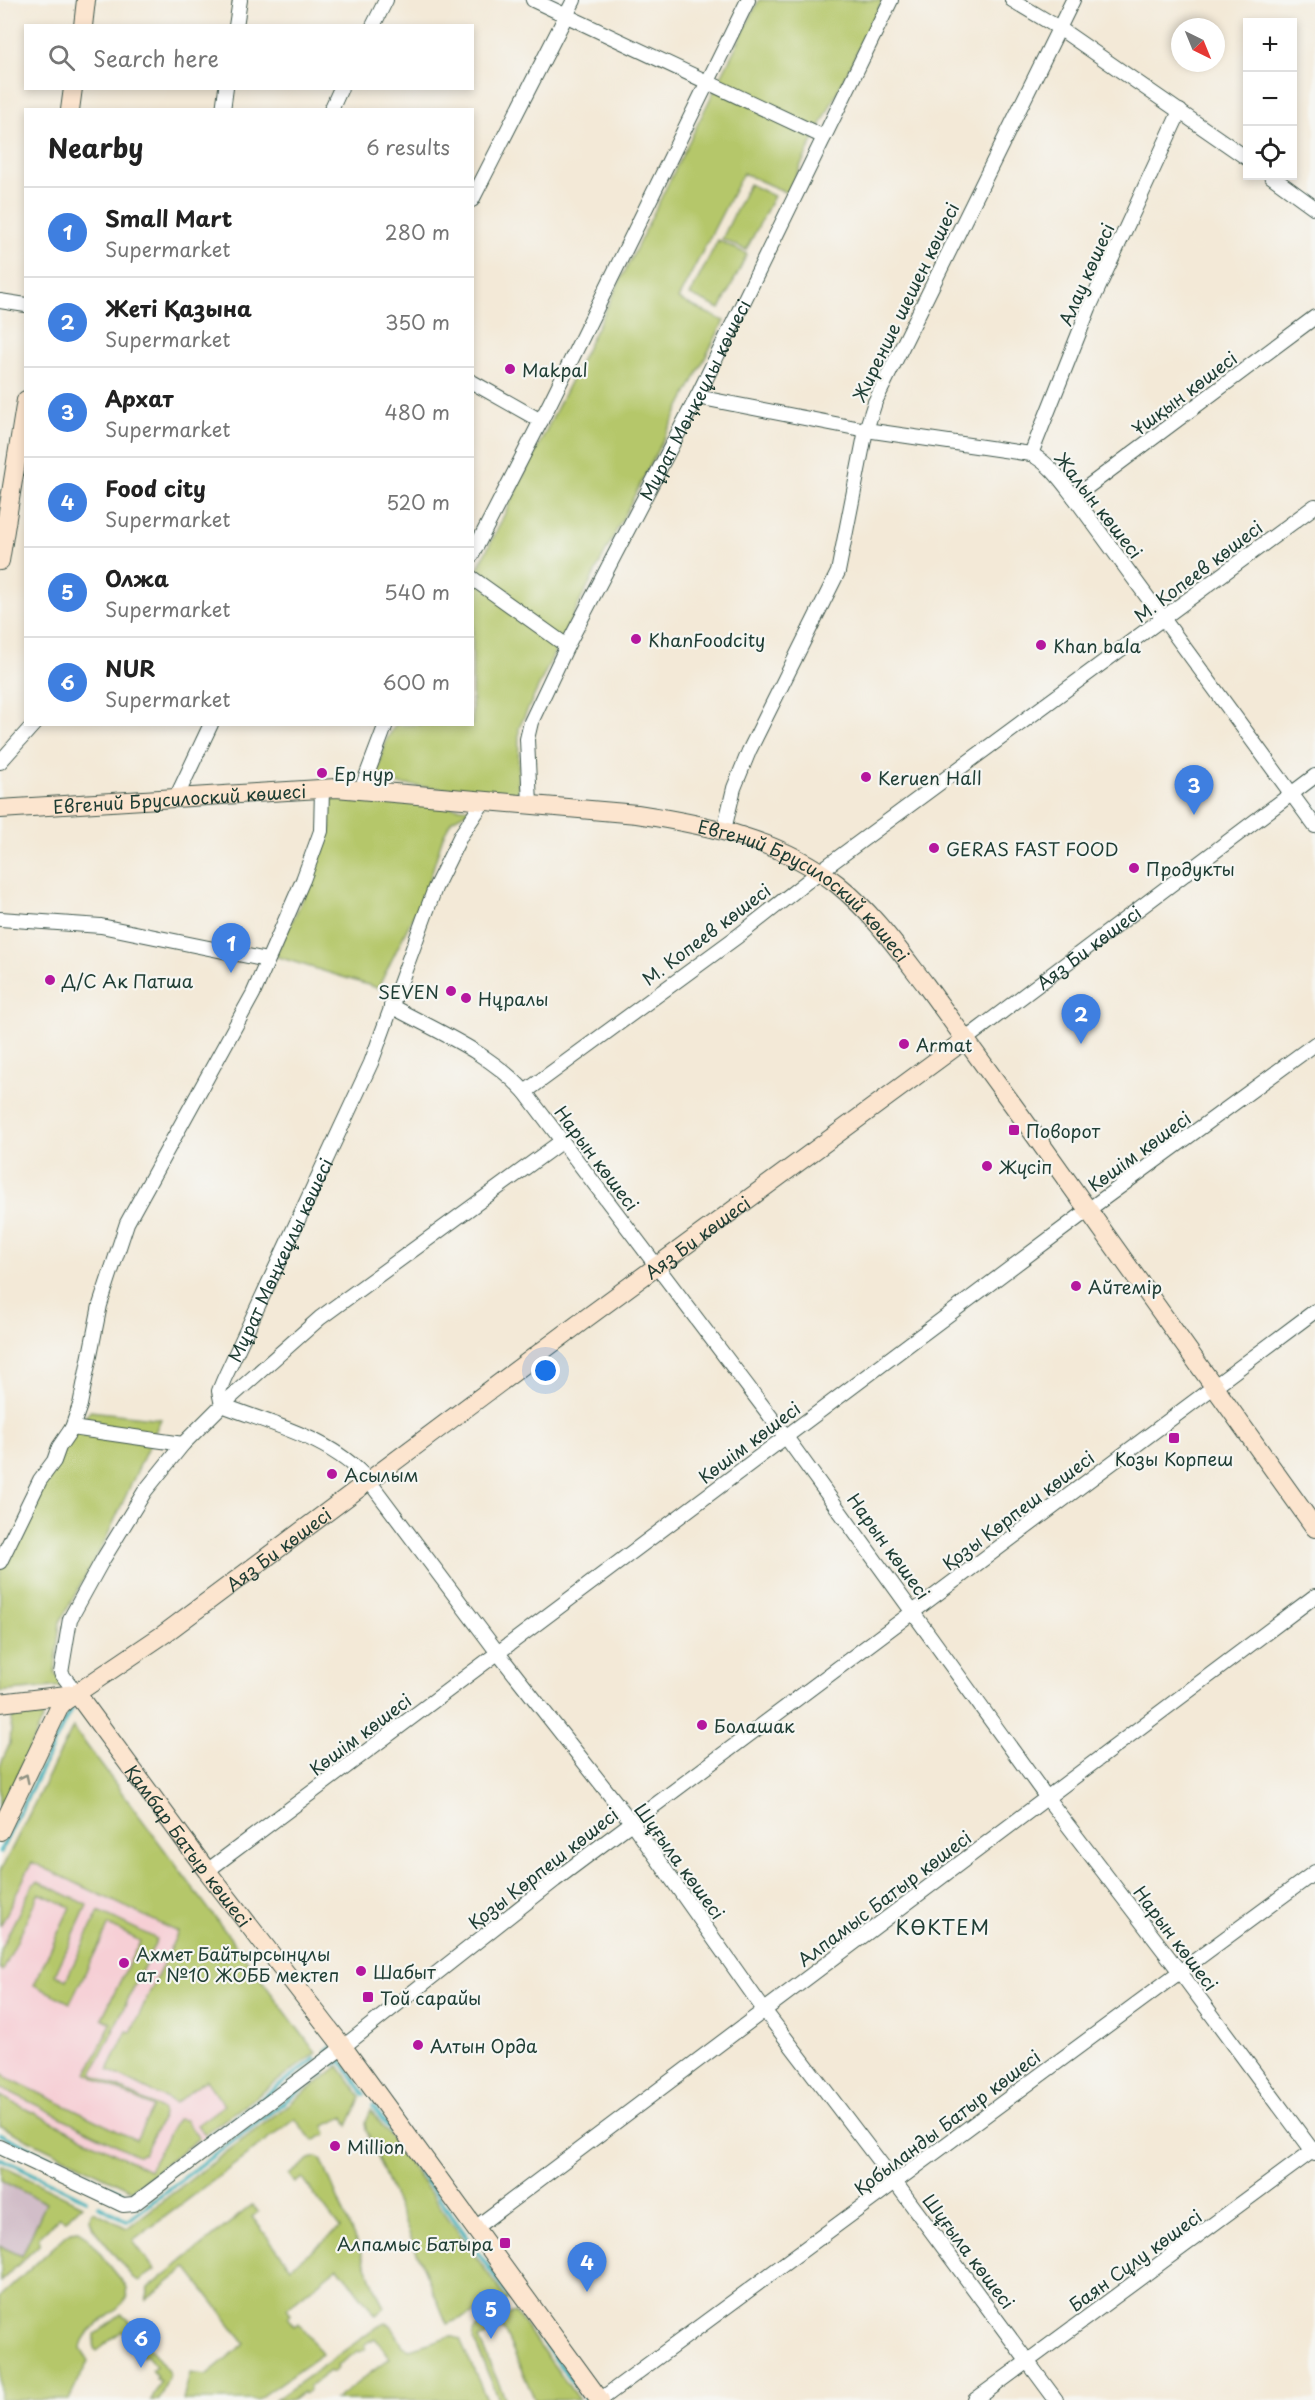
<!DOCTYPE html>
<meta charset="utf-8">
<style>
:root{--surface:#fff;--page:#f2f2f2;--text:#222;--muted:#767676;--line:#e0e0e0;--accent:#b5179e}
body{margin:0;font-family:"Playpen Sans",sans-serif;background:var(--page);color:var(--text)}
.controls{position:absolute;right:18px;top:18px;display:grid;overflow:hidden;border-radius:0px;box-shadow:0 3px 9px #0003}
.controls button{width:54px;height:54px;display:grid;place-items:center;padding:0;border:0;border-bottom:2px solid var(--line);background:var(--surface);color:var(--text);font:30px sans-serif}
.compass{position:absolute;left:1171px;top:18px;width:54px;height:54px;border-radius:50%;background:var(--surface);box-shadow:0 3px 9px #0003;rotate:137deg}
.you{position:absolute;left:546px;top:1371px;width:21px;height:21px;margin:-15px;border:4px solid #fff;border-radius:50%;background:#1a73e8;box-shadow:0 0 0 9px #1a73e833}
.badge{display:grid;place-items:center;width:39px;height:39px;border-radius:50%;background:var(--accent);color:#fff;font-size:20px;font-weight:700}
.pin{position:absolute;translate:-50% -50px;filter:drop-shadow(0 2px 3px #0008)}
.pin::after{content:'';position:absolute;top:32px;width:21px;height:18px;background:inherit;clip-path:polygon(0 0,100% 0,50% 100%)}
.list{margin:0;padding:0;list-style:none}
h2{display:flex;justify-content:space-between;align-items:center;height:78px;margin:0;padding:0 24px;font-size:26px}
h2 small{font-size:20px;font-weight:400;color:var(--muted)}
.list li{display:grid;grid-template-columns:39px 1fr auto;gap:18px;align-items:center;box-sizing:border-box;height:90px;padding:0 24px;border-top:2px solid var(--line)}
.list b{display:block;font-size:22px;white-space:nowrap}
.list p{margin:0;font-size:20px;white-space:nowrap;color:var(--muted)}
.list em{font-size:20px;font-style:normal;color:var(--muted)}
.icon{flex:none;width:33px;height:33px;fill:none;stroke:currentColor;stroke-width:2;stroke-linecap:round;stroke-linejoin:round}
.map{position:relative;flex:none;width:1315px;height:2400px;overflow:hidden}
.search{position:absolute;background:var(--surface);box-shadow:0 3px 9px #0003;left:24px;top:24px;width:450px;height:66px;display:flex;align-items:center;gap:15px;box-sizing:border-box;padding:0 21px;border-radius:0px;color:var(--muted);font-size:22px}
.panel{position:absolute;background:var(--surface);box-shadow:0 3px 9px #0003;left:24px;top:108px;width:450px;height:618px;border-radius:0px}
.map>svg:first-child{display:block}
.built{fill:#f6cfd5}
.industrial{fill:#d1bdc8}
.green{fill:#b5c76a;stroke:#6a824f;stroke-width:1.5}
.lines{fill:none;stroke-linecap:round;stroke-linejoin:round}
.stream{stroke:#40b1b9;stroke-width:4}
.street-casing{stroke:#3f574c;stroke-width:16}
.secondary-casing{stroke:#3f574c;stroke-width:20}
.street{stroke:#fff;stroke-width:14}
.secondary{stroke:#fce5cf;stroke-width:18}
.oneway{stroke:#8e9182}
.poi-dot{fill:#b5179e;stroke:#f6f6f2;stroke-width:2}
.labels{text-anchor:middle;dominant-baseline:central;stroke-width:4.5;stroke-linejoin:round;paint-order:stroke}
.street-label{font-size:18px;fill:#1f3d34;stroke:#f6f6f2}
.poi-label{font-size:18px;fill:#1f3d34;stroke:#f6f6f2;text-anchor:start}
.neighbourhood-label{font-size:20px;letter-spacing:1.5px;fill:#1f3d34;stroke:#f6f6f2}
</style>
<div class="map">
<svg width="1315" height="2400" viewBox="0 0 1315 2400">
<rect width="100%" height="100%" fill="#f6f6f2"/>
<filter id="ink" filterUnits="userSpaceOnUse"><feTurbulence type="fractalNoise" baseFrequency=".0167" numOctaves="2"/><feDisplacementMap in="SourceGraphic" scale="12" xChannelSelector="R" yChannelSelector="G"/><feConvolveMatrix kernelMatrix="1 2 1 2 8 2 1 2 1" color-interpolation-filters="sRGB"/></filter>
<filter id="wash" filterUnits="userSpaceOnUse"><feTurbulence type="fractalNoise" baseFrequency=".008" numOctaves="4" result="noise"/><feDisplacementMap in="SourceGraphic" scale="24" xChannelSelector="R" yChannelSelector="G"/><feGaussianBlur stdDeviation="1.35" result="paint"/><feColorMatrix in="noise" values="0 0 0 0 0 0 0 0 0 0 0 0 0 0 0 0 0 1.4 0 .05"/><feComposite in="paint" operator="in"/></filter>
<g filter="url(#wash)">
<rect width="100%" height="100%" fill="#f3e9d7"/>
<path class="built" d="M73,1727L316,2053L132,2190L0,2126V1872Z"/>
<path class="industrial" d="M0,2180L46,2203L22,2256L0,2246Z"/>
<path class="green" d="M759,0H883L787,193L743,173L678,299L724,321L560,641L519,728L518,796L375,782L386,741L395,725L472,724L473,578Z
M749,184L774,196L746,250L722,239Z
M718,240L747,254L720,309L690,295Z
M328,797H350L472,809L452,820L443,836L427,888L378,988L275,956L310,884L330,832Z
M90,1411L161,1419L106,1539L60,1622L55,1673L64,1686L0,1692V1562L72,1428Z
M33,1711L42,1714L43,1719L0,1813V1766L10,1743L12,1718L16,1714Z
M73,1727L316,2053L205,2134L197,2125L224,2105L206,2080L175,2103L108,2070L127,2031L131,2032L178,1932L32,1862L0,1927V1872Z
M38,1881L87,1905L55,1975L66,1980L99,1911L157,1939L92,2074L163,2110V2115L144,2154L137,2155L0,2087V2074L136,2140L153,2107L87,2074L111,2023L102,2018L140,1941L109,1925L70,2003L34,1985L70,1907L39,1893L3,1971L0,1969V1950L33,1884Z
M339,2066L361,2097L348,2126L344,2117L324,2126L327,2134L313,2141L295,2119L133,2241L155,2270L139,2281L133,2278L93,2228L90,2220L91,2213L94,2211L127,2228Z
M0,2096L149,2170L177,2119L185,2120L199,2138L132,2190L0,2126Z
M371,2110L507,2300L447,2324L366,2130L365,2123Z
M317,2157L322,2161L384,2308L376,2315L338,2267L287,2308L291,2314L287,2317L294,2326L299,2323L322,2354L257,2400H183L190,2373L206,2375L245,2343L187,2268L146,2300L149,2288L252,2205L258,2212L252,2217L291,2267L340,2228L302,2178L295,2183L289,2175L310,2159Z
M0,2165L82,2205L66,2220L59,2217L39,2237V2245L0,2282V2246L22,2256L46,2203L0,2180Z
M78,2231L87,2237L126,2286C137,2311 82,2321 81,2349L88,2361L69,2400H0V2297L70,2232Z
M515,2312L579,2400H535L503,2328L479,2339L506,2400H499L474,2340L473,2332L478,2327Z
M121,2315L128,2319L170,2374L159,2400H151L160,2382L156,2379L157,2376L152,2370L156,2366L146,2355L143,2357L139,2352L142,2349L136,2342L132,2344L122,2331L96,2351L94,2348L95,2335Z
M386,2323L391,2325L403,2346L410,2349L451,2336L460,2339L487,2400H335L390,2358L375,2338L365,2345L366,2348L360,2352L358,2351L337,2366L338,2368L332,2373L330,2371L309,2387L310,2390L304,2394L303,2392L292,2400H275L379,2326Z"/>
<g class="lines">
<path class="stream" d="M0,1852L74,1703
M326,2051L332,2047
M335,2064L341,2060L364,2094
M373,2106L512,2300
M0,2134L125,2194
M209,2138L315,2059
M0,2158L86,2200
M131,2196L201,2144
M99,2206L127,2221L324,2072
M519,2309L586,2400"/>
</g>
</g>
<g filter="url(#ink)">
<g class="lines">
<g class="street-casing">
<g id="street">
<path d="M533,0L824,137"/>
<path d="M1012,0L1059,28L1248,159"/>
<path d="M236,26L240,0"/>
<path d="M373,26L386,0"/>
<path d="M223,110L226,88"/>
<path d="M331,110L341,88"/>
<path d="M1271,176L1315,208"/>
<path d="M472,200L574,0"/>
<path d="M0,301L26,305"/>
<path d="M472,382L541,421"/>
<path d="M697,397L866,430L1031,454C1050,464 1061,480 1074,497L1315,826"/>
<path d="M1031,454L1089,308L1180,111"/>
<path d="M1074,497L1315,317"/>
<path d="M472,555L550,403L748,0"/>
<path d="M472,578L567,646"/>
<path d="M0,762L34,724"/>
<path d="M361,790L386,724"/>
<path d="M176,798L211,724"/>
<path id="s1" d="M530,804L527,739L531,722L567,646L697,397L891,0"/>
<path d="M724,830L734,788L749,751L838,572L866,430L875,402L1073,0"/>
<path d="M0,919L101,926L267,960"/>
<path d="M391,1006C436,1031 489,1052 525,1092L786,1437L1047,1798L1180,1972L1315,2154"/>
<path id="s2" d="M966,1039L1315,776"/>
<path d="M525,1092L738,936L819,872L1315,506"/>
<path d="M562,1141L320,1318L222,1405C273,1425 332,1438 369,1481L498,1653L632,1823L764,2010L895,2182L1056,2400"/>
<path d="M72,1428L183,1444"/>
<path d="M0,1562L40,1480L54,1461L59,1447L72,1428L80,1405L100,1305L127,1223L253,994L303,880L321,831L322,789"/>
<path id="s3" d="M77,1694L61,1673L70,1619L102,1561L145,1491L183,1444L222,1405L219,1391L224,1379L371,1063L435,888L461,835L484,801"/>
<path d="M207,1871L1088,1210L1315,1044"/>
<path d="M0,2147L123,2205L134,2204L343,2047L555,1880L1315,1311"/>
<path d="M475,2228L1315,1596"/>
<path d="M600,2400L1315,1872"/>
<path d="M975,2400L1315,2149"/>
</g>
</g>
<g class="secondary-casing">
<g id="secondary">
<path d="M83,26L86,0"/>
<path d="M70,110L73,88"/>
<path d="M0,561L26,400"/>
<path id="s4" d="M0,809L336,788L637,814C708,825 779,839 837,884C872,912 898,949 925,984C957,1028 989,1072 1021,1116C1119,1254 1217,1391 1315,1528"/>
<path id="s5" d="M77,1694L207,1871L343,2047L600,2400"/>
<path d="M0,1703L75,1694"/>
<path id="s6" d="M0,1831L60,1706L65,1701L164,1634L581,1322L966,1039"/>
</g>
</g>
<use href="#street" class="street"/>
<use href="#secondary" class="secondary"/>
</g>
<defs><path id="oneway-chevron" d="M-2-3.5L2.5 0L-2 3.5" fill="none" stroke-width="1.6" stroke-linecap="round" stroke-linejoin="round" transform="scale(1.5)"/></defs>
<use class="oneway" href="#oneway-chevron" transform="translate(25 1778) rotate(-64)"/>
</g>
<g class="poi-dot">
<circle cx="510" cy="369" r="6"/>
<circle cx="636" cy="639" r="6"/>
<circle cx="1041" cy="645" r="6"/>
<circle cx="322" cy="773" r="6"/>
<circle cx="866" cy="777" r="6"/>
<circle cx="934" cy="848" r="6"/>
<circle cx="1134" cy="868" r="6"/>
<circle cx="50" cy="980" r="6"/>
<circle cx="451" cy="991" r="6"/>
<circle cx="466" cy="998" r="6"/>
<circle cx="904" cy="1044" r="6"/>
<rect x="1008" y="1124" width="12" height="12" rx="3"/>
<circle cx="987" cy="1166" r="6"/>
<circle cx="1076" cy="1286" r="6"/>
<rect x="1168" y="1432" width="12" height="12" rx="3"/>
<circle cx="332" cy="1474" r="6"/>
<circle cx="702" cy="1725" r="6"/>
<circle cx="124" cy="1963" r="6"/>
<circle cx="361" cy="1971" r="6"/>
<rect x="362" y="1991" width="12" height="12" rx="3"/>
<circle cx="418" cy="2045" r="6"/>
<circle cx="335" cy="2146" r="6"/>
<rect x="499" y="2237" width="12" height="12" rx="3"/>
</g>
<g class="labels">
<g class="street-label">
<text transform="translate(1086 274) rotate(-66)">Алау көшесі</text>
<text transform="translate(905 302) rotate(-64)">Жиренше шешен көшесі</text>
<text transform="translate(1184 393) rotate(-37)">Ұшқын көшесі</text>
<text stroke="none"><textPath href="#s1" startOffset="444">Мұрат Мөңкеұлы көшесі</textPath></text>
<text transform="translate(1099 505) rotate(52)">Жалын көшесі</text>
<text transform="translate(1198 571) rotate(-37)">М. Копеев көшесі</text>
<text stroke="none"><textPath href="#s4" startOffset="180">Евгений Брусилоский көшесі</textPath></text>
<text stroke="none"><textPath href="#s4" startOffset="828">Евгений Брусилоский көшесі</textPath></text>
<text transform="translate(706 934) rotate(-37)">М. Копеев көшесі</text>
<text stroke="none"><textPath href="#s2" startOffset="153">Аяз Би көшесі</textPath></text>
<text transform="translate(1139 1151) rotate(-36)">Көшім көшесі</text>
<text transform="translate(597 1158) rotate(53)">Нарын көшесі</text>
<text stroke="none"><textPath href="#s6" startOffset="930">Аяз Би көшесі</textPath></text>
<text stroke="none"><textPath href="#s3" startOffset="504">Мұрат Мөңкеұлы көшесі</textPath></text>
<text transform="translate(749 1442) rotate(-37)">Көшім көшесі</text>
<text transform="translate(1018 1510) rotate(-37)">Қозы Көрпеш көшесі</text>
<text transform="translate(889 1546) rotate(54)">Нарын көшесі</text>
<text stroke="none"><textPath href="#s6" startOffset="408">Аяз Би көшесі</textPath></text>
<text transform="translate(360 1734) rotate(-37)">Көшім көшесі</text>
<text stroke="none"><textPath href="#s5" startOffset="188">Қамбар Батыр көшесі</textPath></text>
<text transform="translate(680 1861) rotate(54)">Шұғыла көшесі</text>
<text transform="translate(543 1868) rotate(-38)">Қозы Көрпеш көшесі</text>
<text transform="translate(884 1898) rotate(-37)">Алпамыс Батыр көшесі</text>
<text transform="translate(1176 1938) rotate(53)">Нарын көшесі</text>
<text transform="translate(947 2122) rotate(-37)">Қобыланды Батыр көшесі</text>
<text transform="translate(969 2251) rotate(53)">Шұғыла көшесі</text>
<text transform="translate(1135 2260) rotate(-36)">Баян Сұлу көшесі</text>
</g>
<g class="poi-label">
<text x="522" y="369">Makpal</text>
<text x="648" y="639">KhanFoodcity</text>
<text x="1053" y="645">Khan bala</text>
<text x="334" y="773">Ер нур</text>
<text x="878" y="777">Keruen Hall</text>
<text x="946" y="848">GERAS FAST FOOD</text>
<text x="1146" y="868">Продукты</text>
<text x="62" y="980">Д/С Ак Патша</text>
<text x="439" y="991" text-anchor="end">SEVEN</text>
<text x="478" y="998">Нұралы</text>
<text x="916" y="1044">Armat</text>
<text x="1026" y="1130">Поворот</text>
<text x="999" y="1166">Жүсіп</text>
<text x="1088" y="1286">Айтемір</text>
<text x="1174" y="1458" text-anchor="middle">Козы Корпеш</text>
<text x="344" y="1474">Асылым</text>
<text x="714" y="1725">Болашак</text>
<text x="136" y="1953">Ахмет Байтырсынұлы<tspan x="136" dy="21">ат. №10 ЖОББ мектеп</tspan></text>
<text x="373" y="1971">Шабыт</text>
<text x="380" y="1997">Той сарайы</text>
<text x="430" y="2045">Алтын Орда</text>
<text x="347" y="2146">Million</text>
<text x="493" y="2243" text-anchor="end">Алпамыс Батыра</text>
</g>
<g class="neighbourhood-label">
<text x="943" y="1927">КӨКТЕМ</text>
</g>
</g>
</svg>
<div class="controls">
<button>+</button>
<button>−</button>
<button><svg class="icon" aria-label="locate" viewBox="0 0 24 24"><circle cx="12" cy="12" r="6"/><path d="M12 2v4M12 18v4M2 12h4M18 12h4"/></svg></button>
</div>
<svg class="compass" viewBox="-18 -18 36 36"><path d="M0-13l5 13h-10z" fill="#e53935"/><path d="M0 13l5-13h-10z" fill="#767676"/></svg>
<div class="you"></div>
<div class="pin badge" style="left:231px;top:973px;background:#3f7fe0">1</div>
<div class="pin badge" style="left:1081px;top:1044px;background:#3f7fe0">2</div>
<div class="pin badge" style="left:1194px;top:815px;background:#3f7fe0">3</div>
<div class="pin badge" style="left:587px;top:2292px;background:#3f7fe0">4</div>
<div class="pin badge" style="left:491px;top:2339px;background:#3f7fe0">5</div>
<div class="pin badge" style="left:141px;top:2368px;background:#3f7fe0">6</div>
<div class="search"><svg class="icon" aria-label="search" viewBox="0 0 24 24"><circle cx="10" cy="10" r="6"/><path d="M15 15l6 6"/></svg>Search here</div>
<section class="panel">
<h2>Nearby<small>6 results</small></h2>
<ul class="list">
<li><span class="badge" style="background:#3f7fe0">1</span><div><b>Small Mart</b><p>Supermarket</p></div><em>280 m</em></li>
<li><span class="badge" style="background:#3f7fe0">2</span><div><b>Жеті Қазына</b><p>Supermarket</p></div><em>350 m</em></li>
<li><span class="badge" style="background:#3f7fe0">3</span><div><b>Архат</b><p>Supermarket</p></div><em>480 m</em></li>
<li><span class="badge" style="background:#3f7fe0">4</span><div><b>Food city</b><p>Supermarket</p></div><em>520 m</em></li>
<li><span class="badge" style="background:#3f7fe0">5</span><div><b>Олжа</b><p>Supermarket</p></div><em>540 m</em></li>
<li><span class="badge" style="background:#3f7fe0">6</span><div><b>NUR</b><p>Supermarket</p></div><em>600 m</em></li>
</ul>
</section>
</div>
